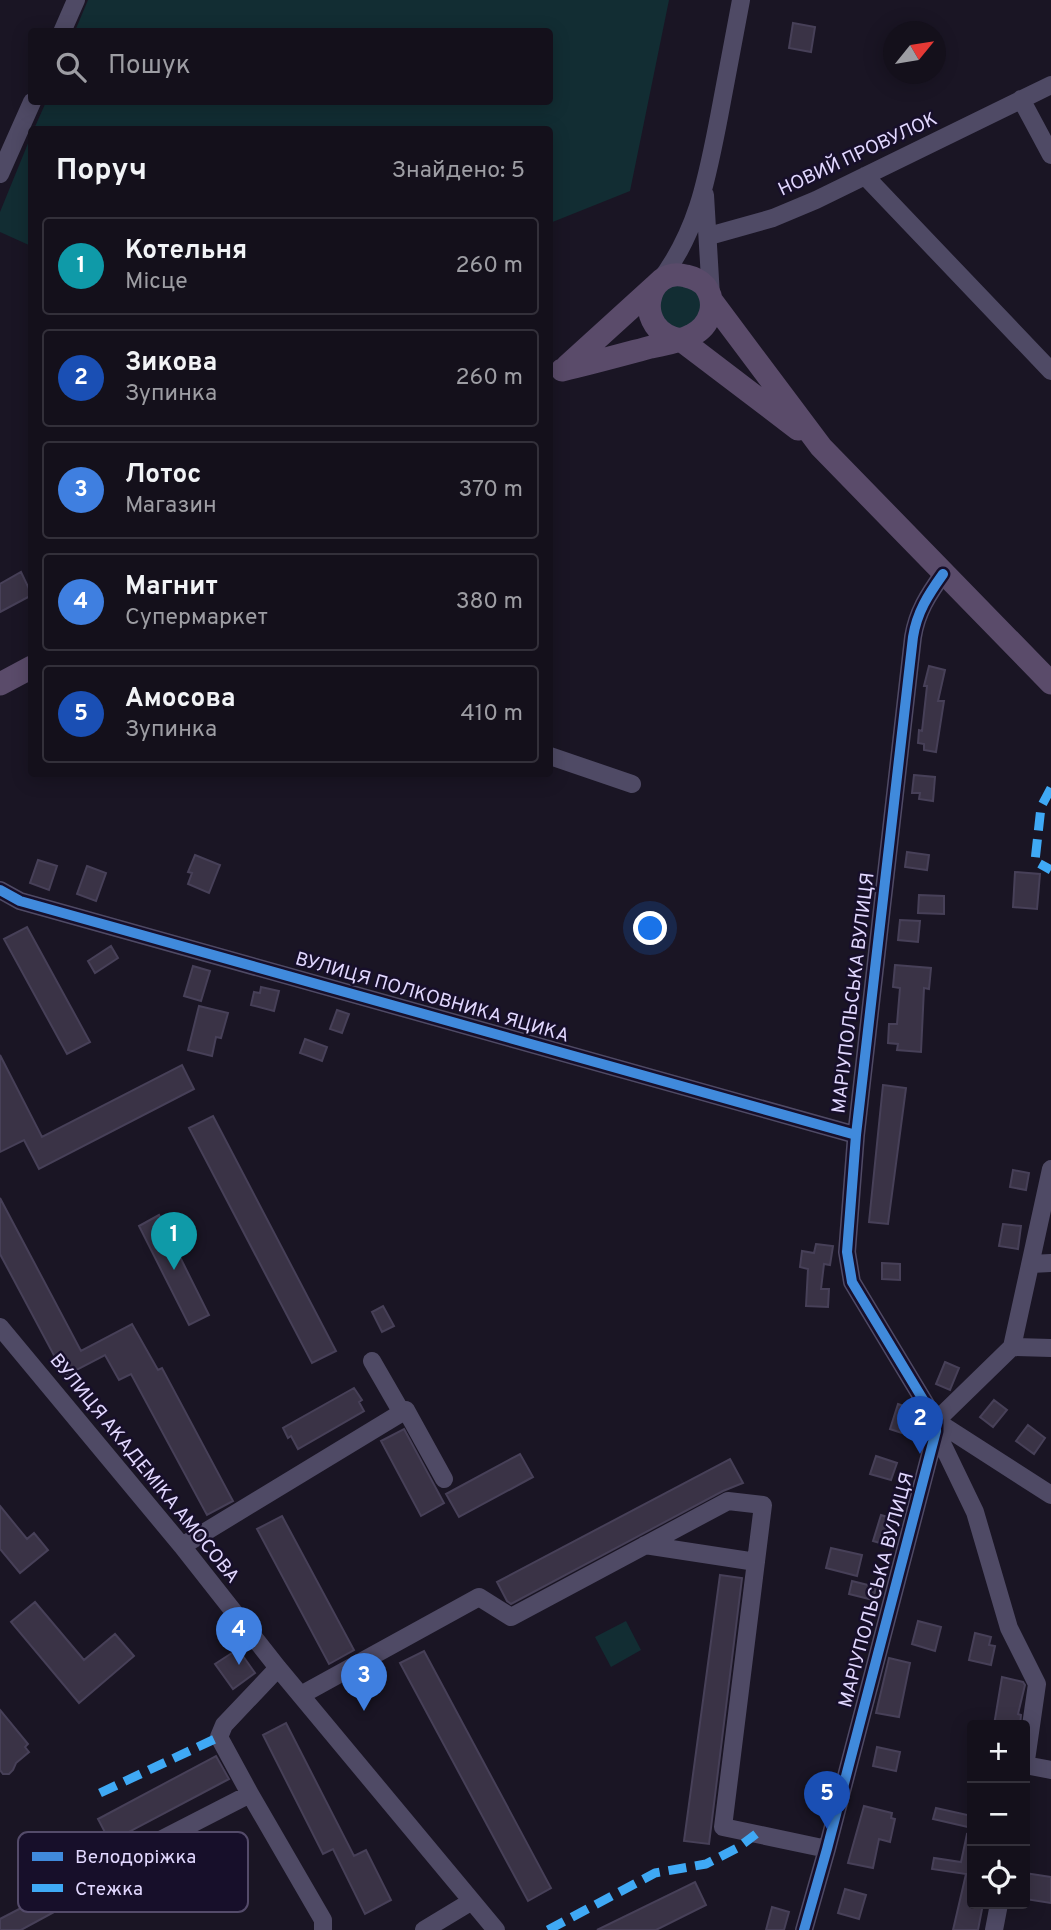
<!DOCTYPE html>
<html lang="uk">
<meta charset="utf-8">
<style>
:root{--surface:#14101b;--page:#1d1924;--text:#f1f3f6;--muted:#9d9da3;--line:#33303a;--accent:#9c94b2}
body{margin:0;font-family:Overpass,sans-serif;background:var(--page);color:var(--text)}
.controls{position:absolute;right:21px;bottom:21px;display:grid;overflow:hidden;border-radius:7px;box-shadow:0 4px 18px #0003}
.controls button{width:63px;height:63px;display:grid;place-items:center;padding:0;border:0;border-bottom:2px solid var(--line);background:var(--surface);color:var(--text);font:35px sans-serif}
.compass{position:absolute;left:883px;top:21px;width:63px;height:63px;border-radius:50%;background:var(--surface);box-shadow:0 4px 18px #0003;rotate:60deg}
.you{position:absolute;left:651px;top:929px;width:24px;height:24px;margin:-18px;border:5px solid #fff;border-radius:50%;background:#1a73e8;box-shadow:0 0 0 10px #1a73e833}
.badge{display:grid;place-items:center;width:46px;height:46px;border-radius:50%;background:var(--accent);color:#fff;font-size:23px;font-weight:700}
.pin{position:absolute;translate:-50% -58px;filter:drop-shadow(0 2px 4px #0008)}
.pin::after{content:'';position:absolute;top:37px;width:24px;height:21px;background:inherit;clip-path:polygon(0 0,100% 0,50% 100%)}
.list{margin:0;padding:0;list-style:none}
h2{display:flex;justify-content:space-between;align-items:center;height:91px;margin:0;padding:0 28px;font-size:30px}
h2 small{font-size:23px;font-weight:400;color:var(--muted)}
.list li{display:grid;grid-template-columns:46px 1fr auto;gap:21px;align-items:center;box-sizing:border-box;height:98px;margin:0 14px 14px;padding:0 14px;border:2px solid var(--line);border-radius:7px}
.list b{display:block;font-size:26px;white-space:nowrap}
.list p{margin:0;font-size:23px;white-space:nowrap;color:var(--muted)}
.list em{font-size:23px;font-style:normal;color:var(--muted)}
.icon{flex:none;width:38px;height:38px;fill:none;stroke:currentColor;stroke-width:2;stroke-linecap:round;stroke-linejoin:round}
.map{position:relative;flex:none;width:1051px;height:1930px;overflow:hidden}
.search{position:absolute;background:var(--surface);box-shadow:0 4px 18px #0003;left:28px;top:28px;width:525px;height:77px;display:flex;align-items:center;gap:18px;box-sizing:border-box;padding:0 24px;border-radius:7px;color:var(--muted);font-size:26px}
.panel{position:absolute;background:var(--surface);box-shadow:0 4px 18px #0003;left:28px;top:126px;width:525px;height:651px;border-radius:7px}
.map>svg:first-child{display:block}
.green{fill:#122d33}
.building{fill:#3a3346;stroke:#474058;stroke-width:2}
.lines{fill:none;stroke-linecap:round;stroke-linejoin:round}
.minor{stroke:#4f4a65;stroke-width:18}
.major{stroke:#5a4b6a;stroke-width:23}
.quiet{stroke:#3fa9f5;stroke-width:9;stroke-dasharray:18 9;stroke-linecap:butt}
.cycleway-casing{stroke:#170f2a;stroke-width:15}
.cycleway{stroke:#408adc;stroke-width:10}
.labels{text-anchor:middle;dominant-baseline:central;stroke-width:5;stroke-linejoin:round;paint-order:stroke}
.street-label{font-size:19px;fill:#e2d8ff;stroke:#170f2a}
.key{fill:#170f2a;stroke:#544b6a;stroke-width:2}
.key-label{font-size:19px;fill:#e2d8ff}
</style>
<div class="map">
<svg width="1051" height="1930" viewBox="0 0 1051 1930">
<rect width="100%" height="100%" fill="#1a1524"/>
<path class="green" d="M88,0H669L630,191L550,223V130L34,129L46,102H550V32L75,31Z
M31,136L32,246H31L0,232V212Z
M675,284L689,286L701,296V318L681,330L662,321L658,302L664,292Z
M626,1621L641,1650L611,1667L595,1637Z"/>
<path class="building" d="M793,23L815,27L811,52L789,48Z
M21,572L32,595L0,612V584Z
M929,666L945,670L938,701H944L936,752L924,750V744L918,743L919,730L922,731L927,686H924Z
M914,775L935,777L933,801L919,799L920,793H912Z
M907,852L929,855L927,870L905,867Z
M195,855L220,865L209,893L188,884L192,873L188,872Z
M38,860L57,866L49,890L30,883Z
M87,866L106,873L96,901L77,894Z
M1015,872L1040,874L1037,909L1013,907Z
M919,895L944,896V914L918,913Z
M900,920L920,921L918,942L898,940Z
M27,927L90,1042L67,1054L4,939Z
M111,946L118,958L95,973L88,961Z
M895,965L931,968L929,989L924,988L921,1052L897,1050L898,1044L888,1043L889,1024H897L900,988L893,987Z
M193,966L210,971L201,1001L184,996Z
M261,987L279,991L274,1011L251,1005L254,992L260,993Z
M199,1006L228,1013L221,1038L216,1037L212,1056L188,1050Z
M337,1010L349,1014L342,1033L330,1029Z
M305,1039L327,1047L322,1061L300,1053Z
M0,1055L42,1137L182,1065L194,1089L39,1169L24,1140L0,1152Z
M883,1085L906,1088L888,1224L869,1222Z
M213,1116L336,1351L312,1363L189,1128Z
M1013,1170L1029,1173L1026,1190L1010,1187Z
M0,1198L81,1351L132,1324L158,1370L162,1368L233,1501L207,1515L131,1374L119,1380L105,1355L65,1376L0,1254Z
M159,1215L209,1315L189,1325L139,1226Z
M1003,1224L1021,1226L1018,1249L999,1246Z
M816,1244L833,1246L830,1265L824,1264L821,1289H829L828,1307L806,1306L808,1269L800,1267L802,1251L814,1253Z
M882,1263L900,1264V1280L882,1279Z
M383,1306L394,1326L382,1332L372,1312Z
M945,1362L959,1368L950,1390L936,1384Z
M354,1388L362,1400L359,1402L364,1411L298,1449L291,1436L288,1438L283,1428Z
M994,1400L1007,1410L993,1427L980,1417Z
M898,1404L916,1410L923,1421L917,1438L890,1429Z
M1028,1425L1045,1438L1034,1454L1016,1441Z
M404,1429L444,1503L421,1516L381,1441Z
M520,1454L533,1477L459,1517L446,1494Z
M876,1456L897,1463L891,1480L870,1474Z
M730,1459L743,1483L723,1491L511,1604L507,1601L497,1582Z
M0,1506L27,1539L34,1533L48,1550L20,1573L0,1549Z
M881,1515L894,1519L887,1545L873,1541Z
M282,1516L354,1650L329,1664L257,1529Z
M831,1548L862,1555L857,1576L826,1568Z
M720,1575L742,1578L709,1844L684,1841Z
M852,1581L876,1587L873,1600L849,1594Z
M35,1602L84,1660L115,1634L134,1656L79,1703L11,1622Z
M918,1621L941,1627L935,1651L912,1644Z
M975,1633L991,1637L989,1645L995,1646L991,1665L969,1660Z
M238,1649L255,1673L233,1689L215,1664Z
M424,1651L551,1888L528,1901L400,1663Z
M889,1658L910,1663L899,1717L876,1713Z
M1002,1677L1023,1682L1025,1685L1018,1714L1021,1715L1020,1725H994Z
M0,1710L28,1744L25,1747L29,1752L16,1763L13,1770L9,1774H3L0,1770Z
M286,1723L354,1856L366,1850L391,1900L365,1914L333,1849L323,1854L263,1735Z
M877,1747L900,1752L896,1771L873,1766Z
M216,1756L229,1779L110,1842L98,1819Z
M864,1806L892,1813L891,1818L895,1819L890,1842L879,1839L873,1868L848,1863Z
M936,1808L972,1816V1828L933,1819Z
M967,1834L972,1835V1904H983L978,1930H953L966,1874L932,1869L934,1858L961,1862Z
M82,1856L96,1882L78,1892L80,1898L21,1930H0V1919L25,1906L20,1896L25,1893L23,1888Z
M1025,1873L1051,1877V1903L1025,1899Z
M695,1882L706,1905L656,1930H597Z
M845,1889L866,1895L859,1919L838,1913Z
M772,1907L789,1912L784,1930H766Z"/>
<g class="lines">
<path class="minor" d="M62,32L76,0
M1021,99L1051,155
M0,174L32,102
M865,176L1051,371
M705,195L711,296
M709,236L773,218L816,200L1051,85
M659,282C698,231 707,178 719,117C726,78 734,39 741,0
M550,756L632,784
M0,890L20,901L856,1135
M1051,1169L1012,1347L936,1421L1051,1495
M1031,1264L1051,1263
M0,1327L182,1546L278,1668L496,1930
M1012,1347L1051,1348
M372,1361L402,1413
M936,1431L975,1512L1009,1628L1037,1684L1025,1767
M645,1545L756,1562
M182,1546L406,1410L444,1479
M301,1695L479,1597L511,1617L728,1501L763,1505L723,1827L827,1849
M1025,1765L1051,1770
M250,1794L323,1920V1930
M135,1853L250,1794L219,1737L224,1725L278,1668
M424,1930L472,1901
M804,1930L827,1849L936,1431V1421L852,1282L847,1252L856,1135L913,637C917,612 928,595 943,574
M994,1930L999,1904"/>
<path class="major" d="M711,300L821,447L1051,683
M567,366L655,286
M562,370C592,363 621,355 651,347C664,344 680,342 692,335C710,326 718,304 705,286C700,280 694,278 686,276C646,265 631,331 681,340L798,429
M0,684L32,667"/>
<path class="quiet" d="M1051,788L1041,807L1035,861L1051,870
M100,1793L219,1737
M548,1930L655,1873L706,1864L739,1847L756,1834"/>
<g class="cycleway-casing">
<path id="cycleway" d="M0,890L20,901L856,1135
M804,1930L827,1849L936,1431V1421L852,1282L847,1252L856,1135L913,637C917,612 928,595 943,574"/>
</g>
<use href="#cycleway" class="cycleway"/>
</g>
<g class="labels">
<g class="street-label">
<text transform="translate(858 155) rotate(-25)">НОВИЙ ПРОВУЛОК</text>
<text transform="translate(854 993) rotate(-83)">МАРІУПОЛЬСЬКА ВУЛИЦЯ</text>
<text transform="translate(432 998) rotate(16)">ВУЛИЦЯ ПОЛКОВНИКА ЯЦИКА</text>
<text transform="translate(144 1469) rotate(51)">ВУЛИЦЯ АКАДЕМІКА АМОСОВА</text>
<text transform="translate(877 1590) rotate(-75)">МАРІУПОЛЬСЬКА ВУЛИЦЯ</text>
</g>
</g>
<rect x="18" y="1832" width="230" height="80" rx="10" class="key"/>
<rect x="32" y="1852" width="31" height="9" fill="#408adc"/>
<rect x="32" y="1884" width="31" height="8" fill="#3fa9f5"/>
<g class="key-label">
<text x="75" y="1863">Велодоріжка</text>
<text x="75" y="1895">Стежка</text>
</g>
</svg>
<div class="controls">
<button>+</button>
<button>−</button>
<button><svg class="icon" aria-label="locate" viewBox="0 0 24 24"><circle cx="12" cy="12" r="6"/><path d="M12 2v4M12 18v4M2 12h4M18 12h4"/></svg></button>
</div>
<svg class="compass" viewBox="-18 -18 36 36"><path d="M0-13l5 13h-10z" fill="#e53935"/><path d="M0 13l5-13h-10z" fill="#9d9da3"/></svg>
<div class="you"></div>
<div class="pin badge" style="left:174px;top:1270px;background:#0f9aa8">1</div>
<div class="pin badge" style="left:920px;top:1454px;background:#1a4fb4">2</div>
<div class="pin badge" style="left:364px;top:1711px;background:#3f7fe0">3</div>
<div class="pin badge" style="left:239px;top:1665px;background:#3f7fe0">4</div>
<div class="pin badge" style="left:827px;top:1829px;background:#1a4fb4">5</div>
<div class="search"><svg class="icon" aria-label="search" viewBox="0 0 24 24"><circle cx="10" cy="10" r="6"/><path d="M15 15l6 6"/></svg>Пошук</div>
<section class="panel">
<h2>Поруч<small>Знайдено: 5</small></h2>
<ul class="list">
<li><span class="badge" style="background:#0f9aa8">1</span><div><b>Котельня</b><p>Місце</p></div><em>260 m</em></li>
<li><span class="badge" style="background:#1a4fb4">2</span><div><b>Зикова</b><p>Зупинка</p></div><em>260 m</em></li>
<li><span class="badge" style="background:#3f7fe0">3</span><div><b>Лотос</b><p>Магазин</p></div><em>370 m</em></li>
<li><span class="badge" style="background:#3f7fe0">4</span><div><b>Магнит</b><p>Супермаркет</p></div><em>380 m</em></li>
<li><span class="badge" style="background:#1a4fb4">5</span><div><b>Амосова</b><p>Зупинка</p></div><em>410 m</em></li>
</ul>
</section>
</div>
